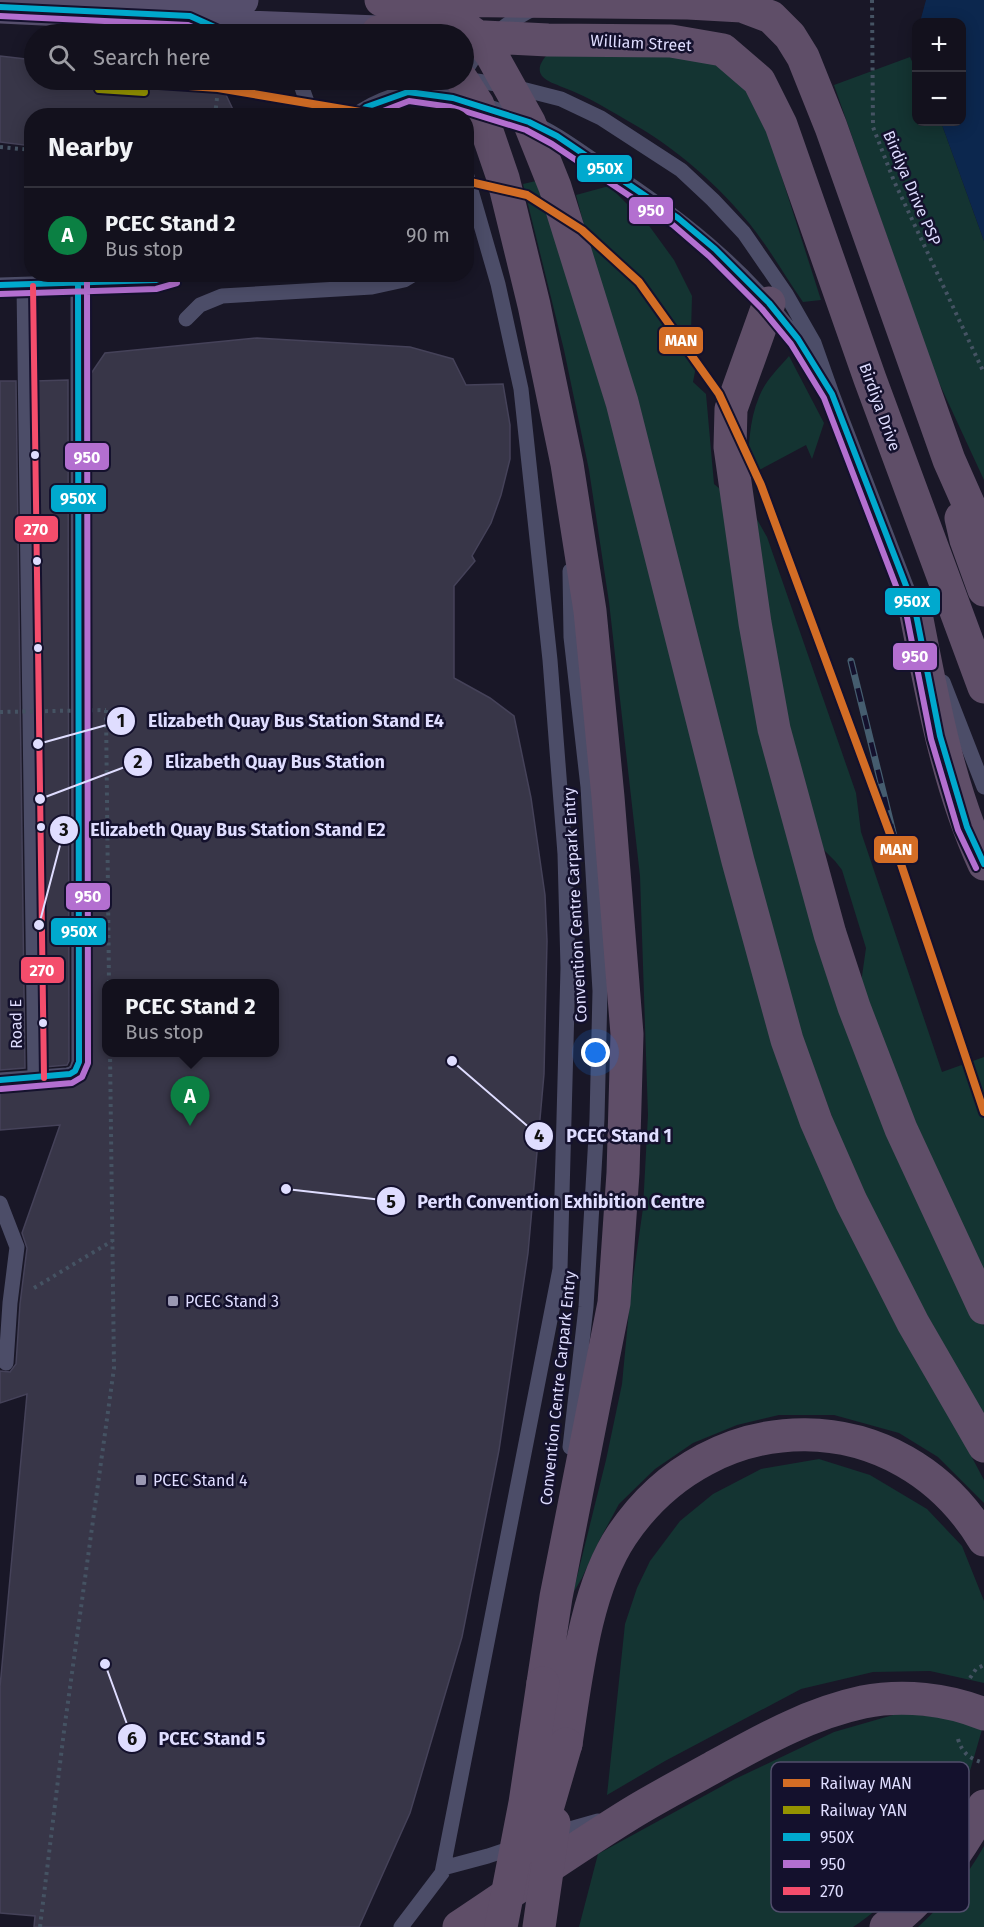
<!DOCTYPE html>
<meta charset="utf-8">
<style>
:root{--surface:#13111d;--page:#201f2a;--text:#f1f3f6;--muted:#9d9da4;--line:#32313b;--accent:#0b8043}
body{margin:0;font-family:"Fira Sans",sans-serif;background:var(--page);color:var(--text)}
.controls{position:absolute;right:18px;top:18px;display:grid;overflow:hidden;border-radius:12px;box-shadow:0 3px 15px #0003}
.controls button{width:54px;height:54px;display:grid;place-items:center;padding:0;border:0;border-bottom:2px solid var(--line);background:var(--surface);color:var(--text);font:30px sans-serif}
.you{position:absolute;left:596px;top:1053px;width:21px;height:21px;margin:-15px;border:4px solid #fff;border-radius:50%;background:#1a73e8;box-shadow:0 0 0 9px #1a73e833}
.badge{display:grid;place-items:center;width:39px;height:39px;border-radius:50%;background:var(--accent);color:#fff;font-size:20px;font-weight:700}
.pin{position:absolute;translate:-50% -50px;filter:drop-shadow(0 2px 3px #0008)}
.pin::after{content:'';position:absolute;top:32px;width:21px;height:18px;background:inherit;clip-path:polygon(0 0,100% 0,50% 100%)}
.popup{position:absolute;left:102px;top:979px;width:177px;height:78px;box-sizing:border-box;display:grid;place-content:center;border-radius:12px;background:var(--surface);filter:drop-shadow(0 2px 4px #0005);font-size:20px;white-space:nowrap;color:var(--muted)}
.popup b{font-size:22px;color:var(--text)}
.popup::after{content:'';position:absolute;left:50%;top:100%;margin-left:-12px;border:12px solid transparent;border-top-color:var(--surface)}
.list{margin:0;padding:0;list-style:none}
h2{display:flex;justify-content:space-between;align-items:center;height:78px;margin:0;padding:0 24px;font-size:26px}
h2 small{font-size:20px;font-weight:400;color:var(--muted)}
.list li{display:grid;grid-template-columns:39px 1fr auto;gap:18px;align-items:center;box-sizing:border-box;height:96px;padding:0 24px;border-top:2px solid var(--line)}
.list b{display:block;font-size:22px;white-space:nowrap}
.list p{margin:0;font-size:20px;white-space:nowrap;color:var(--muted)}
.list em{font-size:20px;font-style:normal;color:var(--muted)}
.icon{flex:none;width:33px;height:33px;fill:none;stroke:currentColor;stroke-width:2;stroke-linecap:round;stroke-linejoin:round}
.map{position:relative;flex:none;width:984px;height:1927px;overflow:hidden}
.search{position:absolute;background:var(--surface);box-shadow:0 3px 15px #0003;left:24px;top:24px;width:450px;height:66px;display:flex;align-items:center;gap:15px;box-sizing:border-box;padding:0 21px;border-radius:33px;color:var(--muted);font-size:22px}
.panel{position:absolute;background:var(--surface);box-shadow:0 3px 15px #0003;left:24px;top:108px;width:450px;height:174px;border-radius:24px}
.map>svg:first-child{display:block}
.green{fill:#143432}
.water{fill:#0c274e}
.building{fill:#383648;stroke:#454259;stroke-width:1.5;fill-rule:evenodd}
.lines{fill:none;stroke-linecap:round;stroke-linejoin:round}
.path{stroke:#455363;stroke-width:4;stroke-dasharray:3 4.5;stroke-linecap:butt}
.lane{stroke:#4c4d68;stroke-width:15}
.primary{stroke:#554e6c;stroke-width:33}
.highway{stroke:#5f4e68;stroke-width:33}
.rail-casing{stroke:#455d6f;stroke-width:7}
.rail{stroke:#14112d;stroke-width:4.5;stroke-dasharray:14;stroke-linecap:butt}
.path-bridge{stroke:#455363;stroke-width:4;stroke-dasharray:3 4.5;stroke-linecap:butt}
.highway-bridge{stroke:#5f4e68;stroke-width:33}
.bus-1-casing{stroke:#14112d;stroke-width:10}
.bus-2-casing{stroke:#14112d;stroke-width:10}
.bus-3-casing{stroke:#14112d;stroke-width:10}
.bus-1{stroke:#00a9ce;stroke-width:6}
.bus-2{stroke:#b36fd0;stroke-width:6}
.bus-3{stroke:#f44d6c;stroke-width:6}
.rail-1-casing{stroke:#14112d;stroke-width:12}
.rail-2-casing{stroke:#14112d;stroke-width:12}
.rail-1{stroke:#d36d25;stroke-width:8}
.rail-2{stroke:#949300;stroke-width:8}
.bus-dot{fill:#dfddff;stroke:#14112d;stroke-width:2}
.poi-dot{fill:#9a98b3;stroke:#14112d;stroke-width:2}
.labels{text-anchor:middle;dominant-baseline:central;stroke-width:5;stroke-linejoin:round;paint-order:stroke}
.street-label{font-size:16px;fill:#dfddff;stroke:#14112d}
.poi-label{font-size:16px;fill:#dfddff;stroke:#14112d;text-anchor:start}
.key{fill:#14112d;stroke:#514e6c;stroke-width:1.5}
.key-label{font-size:16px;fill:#dfddff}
.leader{fill:none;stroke:#dfddff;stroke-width:2}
.callout-dot{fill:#dfddff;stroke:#14112d;stroke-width:2}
.mark-label{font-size:18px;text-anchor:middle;font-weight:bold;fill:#111}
.callout-label{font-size:18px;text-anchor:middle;font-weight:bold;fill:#dfddff;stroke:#14112d;stroke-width:5;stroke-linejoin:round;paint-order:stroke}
.line-badge{stroke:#14112d;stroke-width:2}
.badge-label{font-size:16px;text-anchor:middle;font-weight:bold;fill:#fff}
</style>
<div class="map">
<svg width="984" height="1927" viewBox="0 0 984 1927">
<rect width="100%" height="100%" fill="#191727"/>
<path class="green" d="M673,54L715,64L743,84L762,115L821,300L803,302C785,276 769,248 749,223C718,185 678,150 635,125C612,112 588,96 562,87C556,84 547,82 542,76C537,69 541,62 546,56Z
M910,57L916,70V122H941L984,241V480L935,374L834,85Z
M536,181L564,265L859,1245L984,1480V1503L938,1457L899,1433L834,1415H779L737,1425L693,1443L655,1469L619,1504L599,1541L582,1578L573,1593L606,1460L622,1384L630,1300L643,1208L648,1115L640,876L609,602L589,470L564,350L523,184Z
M609,186L650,227L674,260L692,296L691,333L698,356L693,382L706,394L714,484L726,494L911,1178L984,1326V1416L894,1256L840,1138L792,1010L576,195Z
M271,275H357L273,280Z
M789,356L824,423L812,459L806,445L748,476C748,451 749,420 759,397C765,381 778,369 789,356Z
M754,514L767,537L856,793L861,832L942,1072L984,1057V1278L965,1240L860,990L866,948L842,870L835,861L815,841L775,668Z
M819,1459L870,1475L927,1509L962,1546L984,1601V1683L930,1671L873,1672L801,1689L665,1761L607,1795L625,1624L637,1588L650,1561L680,1521L713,1494L761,1469Z
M900,1713L939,1717L983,1726C974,1757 966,1789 952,1818C949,1827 942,1834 937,1841C914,1873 886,1906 853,1927H579L598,1854L735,1779L834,1732Z
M984,1846V1927H918C946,1901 965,1880 984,1846Z"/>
<path class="water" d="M926,0H984V241L941,122H962V22H920Z"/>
<path class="building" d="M0,56L34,60V80H219L236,116H32V146L0,142Z
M257,338L410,347L453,359L466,385L503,384L510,425V459L501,495L491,523L472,556L475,561L454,586V678L490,698L514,716L531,798L545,895L547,941L544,1074L528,1253L499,1450L462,1637L410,1813L359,1927H34L35,1916L0,1913V1687L27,1394L0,1403V1371L10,1372L16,1364L20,1304L27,1248L22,1233L60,1125L0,1130V1090L73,1084L83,1077L89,1062L88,378L105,353ZM106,984H274V1053H106Z
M68,380L69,1061L67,1065L45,1067L35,381Z
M0,381H16L25,1068L0,1070Z"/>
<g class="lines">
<path class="path" d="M872,0L873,127L894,181L984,373
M215,116L219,80
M0,147L32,150
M106,710L109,984
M34,1288L112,1241
M970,1678L976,1669L984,1665
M958,1739C962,1753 970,1759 984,1763
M40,1927L64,1731L114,1368L110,1052"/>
<path class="lane" d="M464,73C481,43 504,23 535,8
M464,79L510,86L561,99L601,118L681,170L713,200L744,233L786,294L814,343L832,394L916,612
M296,80L301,85L312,116
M440,90L449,116
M408,92C423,94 439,95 454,98C478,102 504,112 528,121C555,132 578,150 602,166C685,220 764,282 816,368
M354,116C382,94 422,88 456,80
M0,285L156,280L174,274
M24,286L35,1078
M186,319L200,305L222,296L372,287L404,280L414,274
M570,571L571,637L588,787L600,991L597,1119L586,1307L570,1447
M943,682L984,787
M0,1080L67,1075C75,1074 77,1070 79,1062L78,282
M0,1203L17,1247L10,1303L6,1363
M552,1834L598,1821
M443,1868L488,1856L518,1846
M401,1927L442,1873L560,1269L568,968L565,854L550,660L521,389L498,284L466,173"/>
<path class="primary" d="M0,7L190,16L244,27L378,32
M194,15L242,0"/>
<path class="highway" d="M381,0L420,5L450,17L478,37L491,54L529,122L555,187L622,402L738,861L787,1040L816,1121L851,1201L913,1323L984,1446
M421,0L688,3L742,6L771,17L790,36L803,57L831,127L949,460L984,539
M378,32L428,34
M464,36L548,40L671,41L723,50L759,81L781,125L870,379L984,687
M462,80L478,105L503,178L534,305L567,464L590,611L608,797L627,1034L623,1173L614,1303L556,1597L543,1683
M769,303L731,409L730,447L755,623L774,729L830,934L854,1007L901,1129L984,1308
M961,518L966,540L984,590
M915,609C932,696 947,783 984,864
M566,1744C576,1679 585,1590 622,1535C712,1401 900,1400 984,1540
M459,1927C516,1889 572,1850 630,1814C656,1798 683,1784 710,1769C759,1742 807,1714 863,1702C903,1694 947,1699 984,1714
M886,1927C929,1895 959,1853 984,1806"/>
<g class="rail-casing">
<path id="rail" d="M851,661L900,861"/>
</g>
<use href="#rail" class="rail"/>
<path class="path-bridge" d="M0,712L106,710"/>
<path class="highway-bridge" d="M536,1847L566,1744
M501,1927L525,1803L543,1683
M539,1927L554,1823"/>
<g class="bus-1-casing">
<path id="bus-1" d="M0,7L190,16L230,34
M355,116L366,107L408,92L453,98L529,122L557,136L678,218L715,249L769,303L798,339L832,394L915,609L940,736L967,827L984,864
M0,285L156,280L172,274
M0,1080L70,1074L75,1071L79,1062L78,282"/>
</g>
<g class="bus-2-casing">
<path id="bus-2" d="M0,16L188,25L209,34
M370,116L409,101L451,107L526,130L552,144L673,225L709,256L762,309L791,344L824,398L906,612L931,739L958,830L976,868
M0,294L156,289L177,283
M1,1089L72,1083L82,1077L88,1063L87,282"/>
</g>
<g class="bus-3-casing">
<path id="bus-3" d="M33,286L44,1078"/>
</g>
<use href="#bus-1" class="bus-1"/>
<use href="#bus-2" class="bus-2"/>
<use href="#bus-3" class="bus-3"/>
<g class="rail-1-casing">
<path id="rail-1" d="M100,80L218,88L384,116
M466,181L527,195L582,230L639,282L719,394L761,485L900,861L984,1112"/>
</g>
<g class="rail-2-casing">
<path id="rail-2" d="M99,89L144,92"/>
</g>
<use href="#rail-1" class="rail-1"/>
<use href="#rail-2" class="rail-2"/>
</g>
<g class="bus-dot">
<circle cx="35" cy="455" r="5"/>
<circle cx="37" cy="561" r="5"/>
<circle cx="38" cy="648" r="5"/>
<circle cx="41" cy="827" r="5"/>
<circle cx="43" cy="1023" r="5"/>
</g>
<g class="poi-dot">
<rect x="167" y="1295" width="12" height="12" rx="3"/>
<rect x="135" y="1474" width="12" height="12" rx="3"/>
</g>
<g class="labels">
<g class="street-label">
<text transform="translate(641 43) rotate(3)">William Street</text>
<text transform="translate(912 188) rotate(67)">Birdiya Drive PSP</text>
<text transform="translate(880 407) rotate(70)">Birdiya Drive</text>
<text transform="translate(575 905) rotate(-93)">Convention Centre Carpark Entry</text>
<text transform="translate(16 1024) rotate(-91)">Road E</text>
<text transform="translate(558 1388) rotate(-84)">Convention Centre Carpark Entry</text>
</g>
<g class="poi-label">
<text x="185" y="1301">PCEC Stand 3</text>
<text x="153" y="1480">PCEC Stand 4</text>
</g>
</g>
<rect x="771" y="1762" width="198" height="150" rx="9" class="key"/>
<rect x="783" y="1779" width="27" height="8" fill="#d36d25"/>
<rect x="783" y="1806" width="27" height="8" fill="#949300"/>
<rect x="783" y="1833" width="27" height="8" fill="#00a9ce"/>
<rect x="783" y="1860" width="27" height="8" fill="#b36fd0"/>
<rect x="783" y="1887" width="27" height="8" fill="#f44d6c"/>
<g class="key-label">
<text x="820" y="1789">Railway MAN</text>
<text x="820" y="1816">Railway YAN</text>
<text x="820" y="1843">950X</text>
<text x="820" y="1870">950</text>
<text x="820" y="1897">270</text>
</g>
<path class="leader" d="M38 744L121 721M40 799L138 762M39 925L64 830M452 1061L539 1136M286 1189L391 1201M105 1664L132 1738"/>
<g class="callout-dot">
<circle cx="38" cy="744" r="6"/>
<circle cx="40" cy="799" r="6"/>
<circle cx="39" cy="925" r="6"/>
<circle cx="452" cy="1061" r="6"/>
<circle cx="286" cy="1189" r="6"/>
<circle cx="105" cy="1664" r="6"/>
<circle cx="121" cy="721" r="15"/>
<circle cx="138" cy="762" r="15"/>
<circle cx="64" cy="830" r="15"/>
<circle cx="539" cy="1136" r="15"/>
<circle cx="391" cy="1201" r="15"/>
<circle cx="132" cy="1738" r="15"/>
</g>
<g class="mark-label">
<text x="121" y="727">1</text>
<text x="138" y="768">2</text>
<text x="64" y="836">3</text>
<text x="539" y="1142">4</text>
<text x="391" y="1208">5</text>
<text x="132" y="1745">6</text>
</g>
<g class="callout-label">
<text x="296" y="727">Elizabeth Quay Bus Station Stand E4</text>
<text x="275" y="768">Elizabeth Quay Bus Station</text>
<text x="238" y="836">Elizabeth Quay Bus Station Stand E2</text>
<text x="619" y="1142">PCEC Stand 1</text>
<text x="561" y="1208">Perth Convention Exhibition Centre</text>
<text x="212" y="1745">PCEC Stand 5</text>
</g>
<g class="line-badge">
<rect x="576" y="154" width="57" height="29" rx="6" fill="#00a9ce"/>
<rect x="628" y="196" width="46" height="29" rx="6" fill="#b36fd0"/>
<rect x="658" y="326" width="46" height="29" rx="6" fill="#d36d25"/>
<rect x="64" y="442" width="46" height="29" rx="6" fill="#b36fd0"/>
<rect x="50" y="484" width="57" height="29" rx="6" fill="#00a9ce"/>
<rect x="14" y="515" width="45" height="28" rx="6" fill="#f44d6c"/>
<rect x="884" y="587" width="57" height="29" rx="6" fill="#00a9ce"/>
<rect x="892" y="642" width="46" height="29" rx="6" fill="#b36fd0"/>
<rect x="873" y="835" width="46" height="29" rx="6" fill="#d36d25"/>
<rect x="65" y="882" width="46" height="29" rx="6" fill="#b36fd0"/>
<rect x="50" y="917" width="57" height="29" rx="6" fill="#00a9ce"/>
<rect x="20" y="956" width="45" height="28" rx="6" fill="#f44d6c"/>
</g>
<g class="badge-label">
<text x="605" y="174">950X</text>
<text x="651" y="216">950</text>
<text x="681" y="346">MAN</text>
<text x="87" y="463">950</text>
<text x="78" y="504">950X</text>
<text x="36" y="535">270</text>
<text x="912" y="607">950X</text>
<text x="915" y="662">950</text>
<text x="896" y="855">MAN</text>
<text x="88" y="902">950</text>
<text x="79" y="937">950X</text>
<text x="42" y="976">270</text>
</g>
</svg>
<div class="controls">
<button>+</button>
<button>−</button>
</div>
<div class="you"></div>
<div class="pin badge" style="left:190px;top:1126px">A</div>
<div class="popup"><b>PCEC Stand 2</b>Bus stop</div>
<div class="search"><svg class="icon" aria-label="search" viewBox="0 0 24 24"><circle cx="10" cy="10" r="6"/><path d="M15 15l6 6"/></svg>Search here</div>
<section class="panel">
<h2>Nearby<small></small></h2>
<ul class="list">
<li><span class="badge">A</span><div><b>PCEC Stand 2</b><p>Bus stop</p></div><em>90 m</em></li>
</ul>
</section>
</div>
